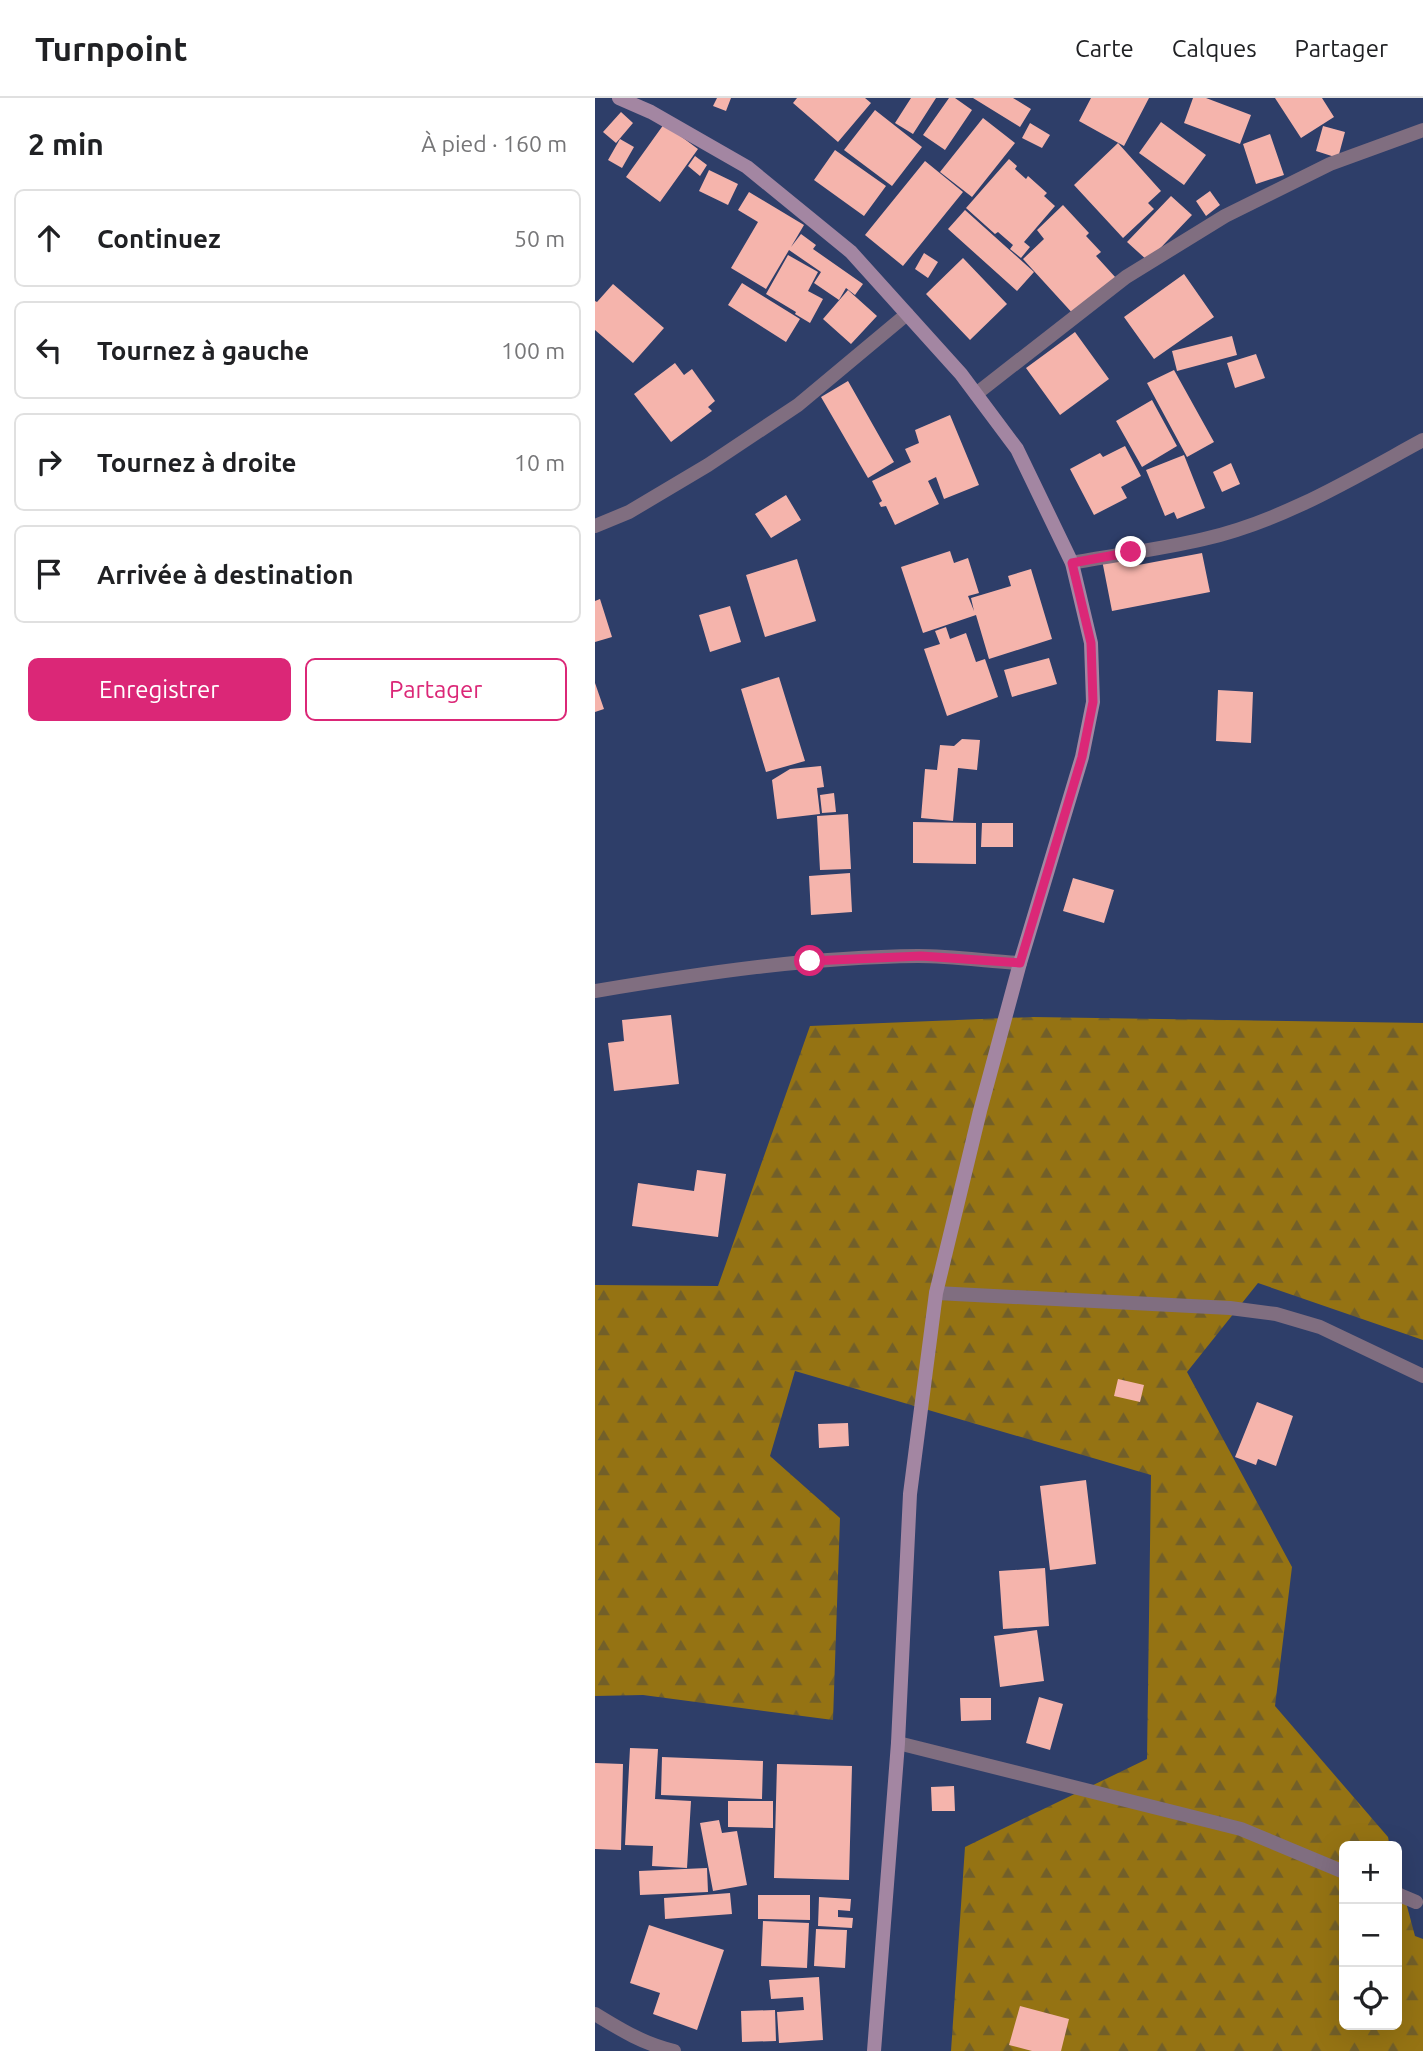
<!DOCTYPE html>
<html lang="fr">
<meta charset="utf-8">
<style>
:root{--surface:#fff;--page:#f2f2f2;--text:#202124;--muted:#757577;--line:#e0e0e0;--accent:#db2777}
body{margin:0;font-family:Ubuntu,sans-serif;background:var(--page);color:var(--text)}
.controls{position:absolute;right:21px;bottom:21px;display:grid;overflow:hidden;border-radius:10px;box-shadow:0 7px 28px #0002}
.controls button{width:63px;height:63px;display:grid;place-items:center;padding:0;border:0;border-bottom:2px solid var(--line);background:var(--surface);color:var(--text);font:35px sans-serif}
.stop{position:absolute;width:21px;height:21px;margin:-16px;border:5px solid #db2777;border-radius:50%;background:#fff}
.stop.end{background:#db2777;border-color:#fff;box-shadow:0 2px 7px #0008}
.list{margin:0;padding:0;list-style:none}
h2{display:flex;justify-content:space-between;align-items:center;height:91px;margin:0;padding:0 28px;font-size:30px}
h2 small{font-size:23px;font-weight:400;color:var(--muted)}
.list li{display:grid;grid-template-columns:46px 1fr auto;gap:21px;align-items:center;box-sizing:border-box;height:98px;margin:0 14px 14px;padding:0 14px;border:2px solid var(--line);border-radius:10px}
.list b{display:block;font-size:26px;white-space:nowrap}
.list em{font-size:23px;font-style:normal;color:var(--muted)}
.actions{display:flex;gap:14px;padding:21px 28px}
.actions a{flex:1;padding:16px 0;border:2px solid var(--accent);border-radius:10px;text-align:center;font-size:24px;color:var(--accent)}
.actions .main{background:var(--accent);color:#fff}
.icon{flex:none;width:38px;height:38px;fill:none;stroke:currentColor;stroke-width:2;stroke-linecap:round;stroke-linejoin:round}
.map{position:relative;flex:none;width:828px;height:1953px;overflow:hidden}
header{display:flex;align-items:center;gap:42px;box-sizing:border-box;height:98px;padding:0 35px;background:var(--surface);border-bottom:2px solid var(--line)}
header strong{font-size:33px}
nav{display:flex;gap:38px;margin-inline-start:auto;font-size:24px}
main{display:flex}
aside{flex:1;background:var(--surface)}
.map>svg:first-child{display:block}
.forest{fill:url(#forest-firs)}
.building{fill:#f5b4ac}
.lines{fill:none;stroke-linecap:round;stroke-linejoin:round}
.street{stroke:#806e80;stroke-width:14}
.secondary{stroke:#a386a2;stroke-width:14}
.route{stroke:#db2777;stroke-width:9}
</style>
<header>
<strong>Turnpoint</strong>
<nav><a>Carte</a><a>Calques</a><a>Partager</a></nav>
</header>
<main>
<aside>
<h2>2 min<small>À pied · 160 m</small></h2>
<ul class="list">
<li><svg class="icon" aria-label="ahead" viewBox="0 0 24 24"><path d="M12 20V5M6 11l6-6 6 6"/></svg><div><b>Continuez</b></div><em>50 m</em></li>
<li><svg class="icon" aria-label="left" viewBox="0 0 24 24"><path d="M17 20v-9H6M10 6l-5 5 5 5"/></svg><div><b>Tournez à gauche</b></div><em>100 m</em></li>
<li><svg class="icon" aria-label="right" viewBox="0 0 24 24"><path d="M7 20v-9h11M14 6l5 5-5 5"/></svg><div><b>Tournez à droite</b></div><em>10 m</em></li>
<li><svg class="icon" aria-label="arrive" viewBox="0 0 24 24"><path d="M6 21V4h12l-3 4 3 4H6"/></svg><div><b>Arrivée à destination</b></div></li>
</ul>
<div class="actions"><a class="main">Enregistrer</a><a>Partager</a></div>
</aside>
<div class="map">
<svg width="828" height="1953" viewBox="0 0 828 1953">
<defs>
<pattern id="forest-firs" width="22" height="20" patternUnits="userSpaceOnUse" patternTransform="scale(1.75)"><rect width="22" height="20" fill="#957313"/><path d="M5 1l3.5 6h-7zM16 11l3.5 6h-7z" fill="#725f29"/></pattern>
</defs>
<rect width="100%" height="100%" fill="#2e3e69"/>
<path class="forest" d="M438,919L828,925V1242L663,1185L592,1274L697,1469L680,1608L793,1739L795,1748H749V1927H802V1771L820,1838L828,1841V1953H356L370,1749L552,1661L556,1377L200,1273L175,1358L245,1420L238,1622L48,1597L0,1598V1187L123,1188L215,928Z"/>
<path class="building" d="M122,0H136L131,13L118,8Z
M202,0H270L276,5L243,44L198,5Z
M316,0H341L318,36L300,25Z
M354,0H360L377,12L350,52L328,37Z
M378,0H418L436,11L425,29Z
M496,0H554L529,48L484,23Z
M598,0H611L656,17L645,46L589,25Z
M680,0H727L739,19L706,40Z
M280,12L327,49L297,88L249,52Z
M26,14L38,25L21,45L8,34Z
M388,20L420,45L377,99L345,74Z
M566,24L611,57L589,87L544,55Z
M435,25L455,37L447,50L427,40Z
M69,26L103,51L65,104L31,79Z
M728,28L750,34L743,60L721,53Z
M675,36L689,77L661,86L648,46Z
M25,41L39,49L27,70L13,62Z
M523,45L566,93L553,105L559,111L528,140L479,87Z
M240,52L291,88L269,118L219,82Z
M100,58L112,67L105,78L93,68Z
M414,61L422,68L420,71L431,81L433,78L452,95L449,98L460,108L429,144L435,149L426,160L415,151L418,147L403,134L400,136L371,110Z
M330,63L368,94L308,168L270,137Z
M114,72L143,86L133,107L104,93Z
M615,93L625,107L611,118L601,103Z
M154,94L209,127L196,149L206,136L221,147L218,151L268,186L260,197L251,190L244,202L219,185L226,174L194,152L171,191L136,170L163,124L143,112Z
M576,98L597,117L553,163L532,144Z
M468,107L494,135L491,138L506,154L501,158L521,180L480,218L428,161L449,141L442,132Z
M370,112L439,174L422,193L353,131Z
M329,155L343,164L333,180L320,171Z
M193,157L223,174L213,193L228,201L215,225L200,216L201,214L171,196Z
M368,160L412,206L375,242L331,196Z
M589,176L619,219L559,261L529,219Z
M147,185L205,221L191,244L133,207Z
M18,186L69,230L38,265L0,232V203L2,204Z
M253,192L282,218L256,246L228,221Z
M480,234L514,281L465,317L431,270Z
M637,238L642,257L582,273L577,253Z
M661,256L670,280L640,290L632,265Z
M80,265L89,277L97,271L120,303L113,309L117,313L76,344L39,296Z
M579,272L619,344L592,359L552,285Z
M253,283L299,364L273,380L226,299Z
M557,302L582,348L547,369L521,323Z
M355,317L384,387L349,401L341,379L333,383L344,406L300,427L291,408L286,409L284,405L287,403L277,383L316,364L310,351L324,345L320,332Z
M530,348L546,378L526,389L532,400L499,417L475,371L505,355L508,359Z
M589,357L610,410L582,421L579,414L570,418L551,372Z
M636,365L645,386L627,394L618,374Z
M191,397L206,422L176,440L160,416Z
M355,453L359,465L373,460L384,495L373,498L379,513L376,500L416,488L413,478L436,471L457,541L394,561L381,517L328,535L306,469Z
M607,455L615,494L517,513L507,462L536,457L538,468Z
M202,461L221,523L170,539L151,477Z
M5,501L17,539L0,544V503Z
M135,508L146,544L115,554L104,517Z
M351,529L355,541L371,535L381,564L390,561L403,599L352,618L329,551L345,546L340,533Z
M454,560L462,586L417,599L409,572Z
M184,579L210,663L171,674L146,591Z
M0,585L9,611L0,614Z
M623,592L658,594L656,645L621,643Z
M367,641L385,642L382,672L363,670L358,723L326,720L330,671L342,672L345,647L359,648Z
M226,668L229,689L222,690L225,716L182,721L177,682L195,671Z
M239,695L241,714L227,715L225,697Z
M253,716L256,771L225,772L222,718Z
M318,724L381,725V766L318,765Z
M387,725H418V749H386Z
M255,775L257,814L216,817L214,778Z
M478,780L519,792L509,825L468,813Z
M76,917L84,986L19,993L13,945L29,943L27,922Z
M102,1072L131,1076L123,1139L37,1128L43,1085L99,1093Z
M523,1281L549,1287L545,1304L519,1298Z
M662,1304L698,1318L681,1368L663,1361L661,1367L640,1359Z
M253,1325L254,1348L224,1350L223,1326Z
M491,1382L501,1466L455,1472L445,1388Z
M450,1470L454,1528L408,1531L404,1473Z
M442,1532L449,1583L405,1589L399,1538Z
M444,1599L468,1606L455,1652L431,1645Z
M365,1600H396V1622L366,1623Z
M35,1650L63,1651L60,1701L96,1703L92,1770L57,1768L58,1748L30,1747Z
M67,1659L168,1663L167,1701L66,1697Z
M0,1665L28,1666L26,1752L0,1751Z
M182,1666L257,1668L254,1782L179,1780Z
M359,1688L360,1713H337L336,1689Z
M133,1703H178V1730L133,1729Z
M124,1722L127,1735L142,1733L152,1787L118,1793L105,1725Z
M112,1770L113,1794L45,1797L44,1773Z
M135,1795L137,1816L70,1821L69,1800Z
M163,1797H215V1822L163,1821Z
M224,1799L256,1801L255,1813L243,1812V1819L258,1820L257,1830L223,1828Z
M168,1823L214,1825L212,1870L166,1868Z
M54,1827L129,1852L102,1932L58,1916L65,1895L35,1885Z
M221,1831L252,1832L250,1870L219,1868Z
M224,1879L228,1942L184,1945L182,1914L209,1912L208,1899L176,1901L174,1882Z
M425,1908L474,1921L466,1953H437L414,1947Z
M180,1912L181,1943L147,1944L146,1913Z"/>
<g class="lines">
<path class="street" d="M381,296L531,179L630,118L735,66L828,32
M0,428L34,414L113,367L203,307L312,216
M477,465C521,457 566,451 609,441C688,423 758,380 828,342
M0,893C108,875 214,859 323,858C357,858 391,863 425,865
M341,1195L635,1210L681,1216L725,1229L828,1278
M303,1645L646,1731L749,1774
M802,1796L821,1804
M0,1916C26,1932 49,1946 79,1953"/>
<path class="secondary" d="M24,0L56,14L152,69L256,154L366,276L422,351L477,465L496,545L498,604L487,659L425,865L385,1013L341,1195L315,1396L303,1645L279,1953"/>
</g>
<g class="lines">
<path class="route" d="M215,863L326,858L425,865L487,659L498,604L496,545L477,465L536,454"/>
</g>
</svg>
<div class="controls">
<button>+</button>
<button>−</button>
<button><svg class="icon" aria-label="locate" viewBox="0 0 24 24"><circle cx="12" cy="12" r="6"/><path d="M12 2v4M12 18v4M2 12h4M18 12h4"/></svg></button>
</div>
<div class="stop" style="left:215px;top:863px"></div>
<div class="stop end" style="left:536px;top:454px"></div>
</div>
</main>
